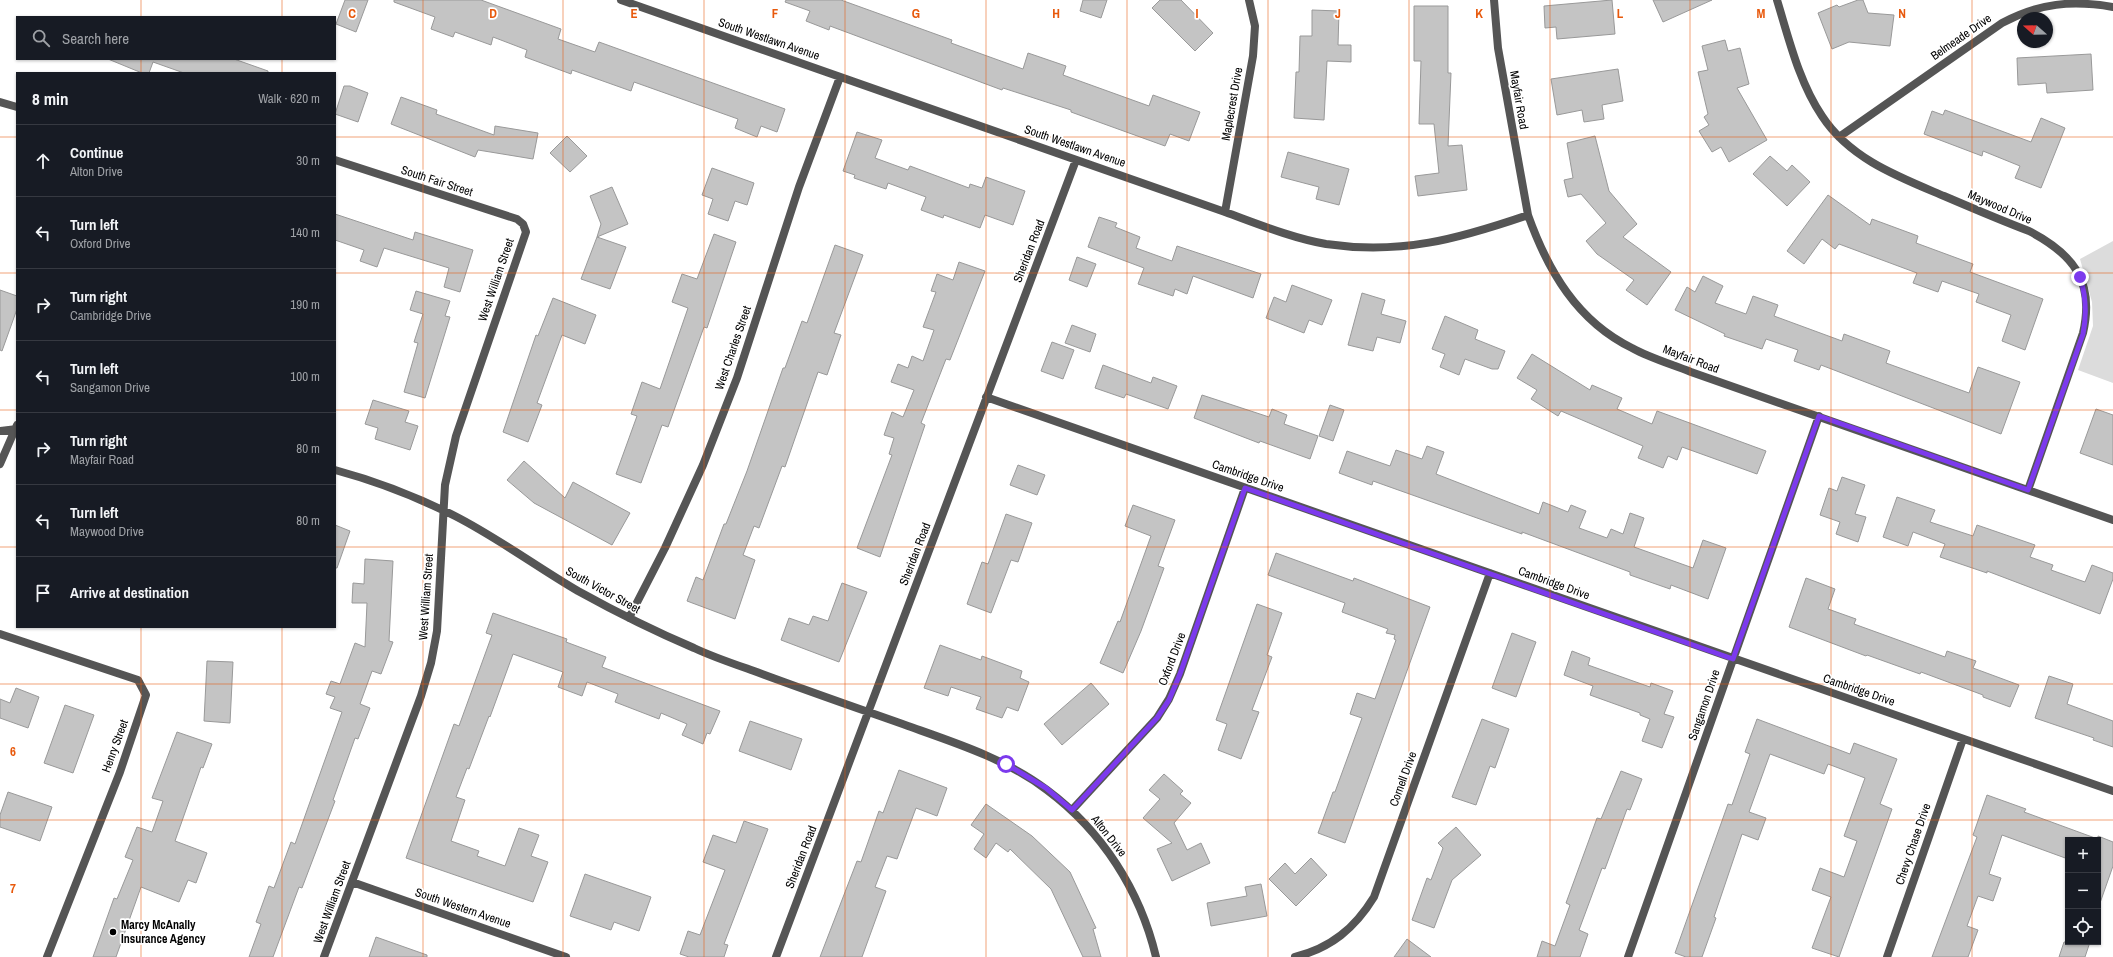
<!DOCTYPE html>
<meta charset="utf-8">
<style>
:root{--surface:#171b24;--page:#20242c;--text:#f1f3f6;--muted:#9ea1a6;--line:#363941}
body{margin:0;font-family:"Archivo Narrow",sans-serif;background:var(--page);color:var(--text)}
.controls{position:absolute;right:12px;bottom:12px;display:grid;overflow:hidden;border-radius:0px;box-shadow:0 1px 3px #0004}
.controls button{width:36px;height:36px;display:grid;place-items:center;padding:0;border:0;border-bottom:1px solid var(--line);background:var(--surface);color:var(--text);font:20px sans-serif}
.compass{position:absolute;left:2017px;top:12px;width:36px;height:36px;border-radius:50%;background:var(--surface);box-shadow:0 1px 3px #0004;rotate:290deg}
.stop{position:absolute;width:12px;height:12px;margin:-9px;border:3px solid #7c3aed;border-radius:50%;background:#fff}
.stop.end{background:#7c3aed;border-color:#fff;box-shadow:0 1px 4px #0008}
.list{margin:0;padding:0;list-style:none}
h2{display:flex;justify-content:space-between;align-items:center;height:52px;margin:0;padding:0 16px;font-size:17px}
h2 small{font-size:13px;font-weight:400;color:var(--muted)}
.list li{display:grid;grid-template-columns:26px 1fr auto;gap:12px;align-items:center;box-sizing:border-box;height:72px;padding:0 16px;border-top:1px solid var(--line)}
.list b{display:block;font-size:15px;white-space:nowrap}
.list p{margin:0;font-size:13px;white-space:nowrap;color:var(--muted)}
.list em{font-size:13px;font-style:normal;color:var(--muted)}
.icon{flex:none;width:22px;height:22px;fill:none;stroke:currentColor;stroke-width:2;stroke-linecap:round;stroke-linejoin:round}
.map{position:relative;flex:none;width:2113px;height:957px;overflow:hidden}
.search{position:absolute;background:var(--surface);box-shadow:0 1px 3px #0004;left:16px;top:16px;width:320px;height:44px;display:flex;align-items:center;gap:10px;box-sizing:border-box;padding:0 14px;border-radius:0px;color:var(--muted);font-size:15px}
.panel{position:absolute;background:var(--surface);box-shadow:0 1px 3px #0004;left:16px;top:72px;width:320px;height:556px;border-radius:0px}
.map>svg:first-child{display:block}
.green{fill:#dcdcdc}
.building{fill:#c4c4c4;stroke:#999}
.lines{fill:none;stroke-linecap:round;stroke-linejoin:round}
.street{stroke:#555;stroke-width:8}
.route{stroke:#7c3aed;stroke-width:5}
.grid{fill:none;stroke:#e8590c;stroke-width:1;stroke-opacity:0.55}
.poi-dot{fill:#000;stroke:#fff;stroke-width:1.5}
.labels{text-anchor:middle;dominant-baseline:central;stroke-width:3.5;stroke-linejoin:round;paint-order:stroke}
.street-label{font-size:12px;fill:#000;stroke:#fff}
.poi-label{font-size:12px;font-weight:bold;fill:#000;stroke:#fff;text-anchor:start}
.grid-label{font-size:13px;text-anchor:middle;font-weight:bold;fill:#e8590c;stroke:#fff;stroke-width:3.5;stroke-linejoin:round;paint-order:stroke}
</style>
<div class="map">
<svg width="2113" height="957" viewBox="0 0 2113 957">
<rect width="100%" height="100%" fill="#fff"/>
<path class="green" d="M2113,241V383L2078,370L2093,326L2092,302L2080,259Z"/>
<path class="building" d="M345,0H368L356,32L336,24Z
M394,0H481L561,29L558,39L595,52L599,42L785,109L777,132L761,126L757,137L735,128L738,119L634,82L631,91L572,70L571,74L525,57L527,50L493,37L491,45L455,32L453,37L431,29L435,17L394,2Z
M786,0H841L952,40L951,43L1023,69L1028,53L1066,66L1063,75L1149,106L1153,95L1200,112L1189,141L1170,134L1165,146L1071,112V110L1003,88L1002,90L830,26L829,30L806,21L810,11L785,2Z
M1083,0H1107L1101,18L1080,11Z
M1160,0H1181L1213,33L1195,51L1152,8Z
M1612,0L1615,34L1557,39L1556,27L1545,28L1544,6Z
M1653,0H1712L1663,22Z
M1858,0H1863L1868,13L1894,15L1890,46L1849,42L1832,49L1818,13L1837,5L1839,7Z
M1414,6H1448V73H1451L1448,146L1462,145L1467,190L1418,196L1415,176L1439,173L1434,124H1419L1421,61H1414Z
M1312,10L1339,11L1338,45H1351V62L1327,61L1324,120L1294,118L1296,72H1299L1300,36H1312Z
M1725,40L1728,51L1740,48L1749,84L1737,88L1767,140L1729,162L1721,147L1712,152L1699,131L1709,125L1704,117L1708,114L1698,72L1708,70L1702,46Z
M2091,54L2093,90L2047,93L2046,83L2018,85L2017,58Z
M108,59H234L268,71V73H184L153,62L149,73H142Z
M1618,69L1623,101L1602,105L1604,119L1584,122L1582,110L1557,115L1551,79Z
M344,86H350L368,93L358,122L335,114Z
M401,97L437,110L436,114L494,135L495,126L538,133L533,159L478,150L475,157L391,124Z
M1945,110L2031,142L2041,118L2065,128L2041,188L2015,178L2020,166L1983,151L1982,156L1924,134L1932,111L1943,115Z
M857,132L882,140L875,158L908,170L910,166L969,188L970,184L982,188L986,177L1025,191L1013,225L985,215L980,228L944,215L943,218L921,210L926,197L888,183L886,189L854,178L855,175L843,171Z
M567,136L587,156L570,172L550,153Z
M1595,136L1609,191L1637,224L1623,237L1671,272L1647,305L1626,290L1634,280L1597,254L1586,241L1606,223L1581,194L1568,197L1564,180L1573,178L1567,143Z
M1288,152L1349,169L1339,205L1316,199L1319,187L1281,177Z
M1770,156L1787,171L1792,165L1810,182L1787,206L1753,174Z
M712,168L754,183L747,205L735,201L728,221L708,214L713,199L702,195Z
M612,187L628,224L597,237L601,224L590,196Z
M1828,195L1870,225L1872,219L1918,236L1916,243L1973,264L1970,272L2043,299L2025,350L2002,341L2011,315L1976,302L1979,294L1942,281L1938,292L1913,283L1917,273L1839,244L1835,249L1822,239L1804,264L1787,251Z
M335,214L413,240L415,232L473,250L460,292L444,287L449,268L384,248L377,267L360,261L364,250L335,240Z
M1099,217L1117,223L1115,227L1140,237L1136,248L1172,261L1177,246L1261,274L1253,298L1193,276L1187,294L1175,289L1173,296L1138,284L1144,268L1088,247Z
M714,234L736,242L707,328L704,327L668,427L662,425L641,483L616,474L637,416L631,414L642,382L660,389L688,308L672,302L682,274L697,279Z
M597,237L626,247L610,289L581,279Z
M835,245L863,255L834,333L841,335L827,375L818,372L785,467L782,466L759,528L754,526L743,555L755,560L735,619L687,601L696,577L703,580L724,524H726L747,471L783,368H785L802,321L807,323Z
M1077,257L1096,264L1087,287L1069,280Z
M959,262L985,271L950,360L946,359L921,423L925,425L880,557L857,548L892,455L889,454L894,438L884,435L892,412L903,417L914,390L891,382L898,364L908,368L912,356L923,361L934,330L923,327L936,292L931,291L937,274L953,280Z
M1703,276L1723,286L1715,303L1746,314L1753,296L1778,305L1774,316L1842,341L1844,334L1890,351L1886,363L1969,393L1978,367L2020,382L2001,434L1821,365L1819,370L1794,361L1798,350L1766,339L1762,349L1724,336L1725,334L1675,310L1687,287L1695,292Z
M1292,285L1332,300L1322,325L1309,320L1304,333L1266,318L1274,297L1286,302Z
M0,290L17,296V309L2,351L0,350Z
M416,291L450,301L445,316L450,317L425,398L404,392L418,343L414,342L423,314L410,310Z
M1362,293L1385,300L1381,314L1406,321L1400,343L1377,337L1373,351L1348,345Z
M553,298L596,315L585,344L562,335L537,403L542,405L528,442L503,432L536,335L538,336Z
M1445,316L1478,330L1475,339L1505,351L1498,369H1492L1465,359L1459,375L1440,367L1445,354L1432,349Z
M1072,325L1096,334L1090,352L1065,343Z
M1052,342L1074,350L1063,379L1041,371Z
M1532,354L1590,390L1592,385L1622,398L1617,409L1652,424L1657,411L1766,451L1757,474L1682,447L1677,460L1668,456L1663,468L1638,458L1643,446L1561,411L1558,416L1531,399L1537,390L1517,378Z
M1103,365L1151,383L1153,377L1177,386L1168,409L1126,394L1124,398L1095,388Z
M1202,395L1269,417L1272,409L1287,415L1284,424L1318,436L1310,459L1260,441L1259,443L1194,418Z
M373,400L409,411L405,422L418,426L410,450L375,439L378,428L365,424Z
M1330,405L1344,410L1333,441L1319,436Z
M2096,409L2113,415V465L2080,453Z
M1427,446L1444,452L1436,474L1539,514L1543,502L1568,512L1571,505L1586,511L1579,528L1607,538L1611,529L1623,534L1630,513L1644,518L1634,547L1693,568L1703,540L1726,548L1708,599L1671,585L1670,589L1630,575V572L1522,532V534L1373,481L1372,485L1339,473L1347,451L1390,466L1396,450L1422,459Z
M524,461L565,498L573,482L630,513L612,545L534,503L507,480Z
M1018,465L1045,475L1037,495L1010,485Z
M1842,477L1865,485L1855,514L1866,517L1858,542L1836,534L1840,522L1820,515L1829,488L1837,491Z
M1897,497L1935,510L1930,522L1973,536L1977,525L2035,545L2030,557L2053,565L2051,570L2085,582L2092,565L2113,573V579L2100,614L1987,571V573L1940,557L1945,544L1913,532L1908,546L1883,537Z
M1133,505L1175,520L1158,566L1164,568L1141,631L1123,673L1100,663L1118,621L1120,622L1151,536L1125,526Z
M1006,514L1032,523L1018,562L1011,560L991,613L967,604L982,562L988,564Z
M335,525L350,531L337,568H335Z
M1276,553L1353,581L1354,578L1430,607L1345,843L1318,833L1333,792H1335L1362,718L1350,714L1357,693L1375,699L1396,640L1394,639L1395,635L1386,633L1388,629L1342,612L1345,603L1268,575Z
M365,559L393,561L389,641L393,642L381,674L372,671L360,704L370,708L358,739L355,738L333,800L335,801L302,888L299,887L273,957H249L261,924L256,922L269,886L274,888L291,842L295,844L342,712L330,708L335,697L326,694L331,681L340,684L355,643L365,647L367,603H352L353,583L364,584Z
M1806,578L1835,589L1828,609L1856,619L1854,624L1945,657L1947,651L1976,661L1973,668L2019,685L2010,707L1983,697V695L1921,672L1920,674L1867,655L1866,656L1789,627Z
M842,583L867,592L839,662L781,640L789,618L809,625L813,616L828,621Z
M1257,604L1282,613L1267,655L1272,657L1252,710L1259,712L1241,759L1218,750L1227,724L1216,720Z
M493,613L567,639L566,642L606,657L602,667L720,711L710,734L707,733L703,744L682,735L687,724L661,713L659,719L615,702L618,694L587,682L582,696L558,687L563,672L513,654L490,717L489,716L469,769L467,768L456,797L465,800L451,841L479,851L477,856L505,866L519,828L539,835L531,856L548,862L533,902L406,858L454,724L459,726L492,635L486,633Z
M1512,633L1536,642L1516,697L1492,688Z
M940,645L981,660L982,656L1022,671L1020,678L1029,682L1018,711L1007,707L1002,718L976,709L981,697L951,687L948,696L924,688Z
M1572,651L1590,658L1588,665L1650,687L1651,683L1673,691L1664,714L1674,717L1662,748L1642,741L1650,719L1640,715V713L1590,695L1593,686L1564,675Z
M207,661L233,662L230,723L204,721Z
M2049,676L2073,684L2067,704L2113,721V747L2093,740L2094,738L2035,718Z
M1091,683L1109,704L1062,745L1044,724Z
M16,688L39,697L28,728L0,718V699L10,703Z
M65,705L94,715L73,773L44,763Z
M1482,719L1509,729L1495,768L1490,766L1476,805L1452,797Z
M1757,719L1850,754L1854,743L1897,759L1880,804L1892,809L1839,957L1812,948L1831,897L1812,890L1820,868L1844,877L1857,841L1844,836L1865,778L1828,764L1824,774L1770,754L1749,812L1766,818L1758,840L1742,834L1714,917L1716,918L1702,957H1686L1675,953L1728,804L1732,805L1750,754L1745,752Z
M750,721L802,739L791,770L739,751Z
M177,732L212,744L203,768L201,767L175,841L207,853L196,883L188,880L179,902L141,887L116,957H93L114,898L117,899L133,860L125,857L137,827L152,832L163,801L152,798Z
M899,770L947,788L937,816L916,808L897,859L887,856L875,887L886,891L862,957H820L857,861L861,862L879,811L883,813Z
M1621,771L1642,779L1630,810L1627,809L1605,869L1602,868L1579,930L1588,934L1580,957H1537L1542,941L1555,946L1570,905L1566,903L1597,818L1601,819Z
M1164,774L1183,791L1180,794L1191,803L1174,823L1187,850L1201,843L1210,863L1172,881L1157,849L1172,843L1143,818L1160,799L1149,790Z
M8,792L52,807L40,841L0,827V815Z
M1987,795L2026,809L2024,812L2095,838V840H2068V859L2002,835L1989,874L2001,878L1993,901L1978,896L1967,926L1978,930L1968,957H1932L1977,837L1973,835Z
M986,804L1032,836L1070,872L1096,928L1093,929L1101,957H1083L1051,889L1010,849L1008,852L996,843L986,858L974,849L984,834L971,825Z
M744,821L768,829L724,944L728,945L724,957H689L680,954L688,931L700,935L725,870L703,862L713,835L736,843Z
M1456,827L1481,855L1452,880L1434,928L1412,920L1427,878L1431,880L1443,848L1438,843Z
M2098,836L2113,842V866L2100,903H2098Z
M1311,858L1327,875L1296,906L1269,879L1285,863L1295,874Z
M585,874L651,897L639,931L614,922L611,930L570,916Z
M1261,884L1267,916L1211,926L1207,903L1247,896L1245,887Z
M376,937L427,955V957H369Z
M1407,939L1431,957H1394Z
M2064,942H2090L2085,957H2059Z"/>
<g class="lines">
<path class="street" d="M621,0L1225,212C1258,224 1292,238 1326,244C1401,255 1458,239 1528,215
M1494,0L1498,48L1528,215C1548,271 1577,321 1632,348C1650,358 1671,364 1691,372L2113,520
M1777,0C1789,39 1799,82 1822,116C1850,159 1899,177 1944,196C1972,208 2000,220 2029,231C2073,254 2095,281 2083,333L2028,490
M0,102L17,107
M1839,137L2002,23C2039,3 2072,0 2113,7
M1225,212L1253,56L1255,26L1249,0
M986,397L2113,791
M0,431L17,429
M0,464L17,425
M335,470C376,481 417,497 455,516C498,538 537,567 578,591C616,612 654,631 694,648C713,657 734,664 754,671C805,690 857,708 908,726C956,743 1006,759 1047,790C1102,831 1140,890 1156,957
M629,618L665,548L703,465L737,378L799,187L840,77
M0,634L138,680L146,695L120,772L47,957
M1072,810L1157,718L1169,699L1180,674L1245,488
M352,882L566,957
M324,957L421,696L431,663L437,631L445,485L456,436L526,232L523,224L517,219L335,160
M776,957L1076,160
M1295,957C1331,948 1355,928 1374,897L1490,573
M1628,957L1819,416
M1887,957L1963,739"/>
</g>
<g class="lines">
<path class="route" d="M1006,764L1046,788L1072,810L1157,718L1169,700L1180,674L1245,488L1733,659L1819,416L2028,490L2083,334C2087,314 2086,296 2080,277"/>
</g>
<path class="grid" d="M141,0V17M282,0V17M423,0V957M563,0V957M704,0V957M845,0V957M986,0V957M1127,0V957M1268,0V957M1409,0V957M1550,0V957M1690,0V957M1831,0V957M1972,0V957M141,59V73M282,59V73M0,137H17M335,137H2113M0,273H17M335,273H2113M0,410H17M335,410H2113M0,547H17M335,547H2113M141,627V957M282,627V957M0,684H2113M0,820H2113"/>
<circle class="poi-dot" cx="113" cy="932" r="4"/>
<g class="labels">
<g class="street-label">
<text transform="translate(1961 37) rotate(-35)">Belmeade Drive</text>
<text transform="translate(769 39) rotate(19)">South Westlawn Avenue</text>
<text transform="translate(1519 100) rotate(80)">Mayfair Road</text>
<text transform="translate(1232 104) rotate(-80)">Maplecrest Drive</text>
<text transform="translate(1075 146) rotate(19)">South Westlawn Avenue</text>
<text transform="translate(437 181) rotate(18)">South Fair Street</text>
<text transform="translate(2000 207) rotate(23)">Maywood Drive</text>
<text transform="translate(1029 251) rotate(-69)">Sheridan Road</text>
<text transform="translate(496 280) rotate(-71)">West William Street</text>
<text transform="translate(733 348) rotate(-71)">West Charles Street</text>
<text transform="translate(1691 359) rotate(21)">Mayfair Road</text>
<text transform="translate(1248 476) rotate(19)">Cambridge Drive</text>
<text transform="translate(915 554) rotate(-69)">Sheridan Road</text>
<text transform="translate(1554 583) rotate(20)">Cambridge Drive</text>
<text transform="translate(603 590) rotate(29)">South Victor Street</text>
<text transform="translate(426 597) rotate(-86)">West William Street</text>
<text transform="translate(1172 659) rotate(-69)">Oxford Drive</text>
<text transform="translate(1859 690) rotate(19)">Cambridge Drive</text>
<text transform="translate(1704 705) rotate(-71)">Sangamon Drive</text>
<text transform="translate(115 746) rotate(-70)">Henry Street</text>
<text transform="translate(1403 779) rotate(-70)">Cornell Drive</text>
<text transform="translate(1109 836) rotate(52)">Alton Drive</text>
<text transform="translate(1913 844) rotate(-71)">Chevy Chase Drive</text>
<text transform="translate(801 857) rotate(-69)">Sheridan Road</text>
<text transform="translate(332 902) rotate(-70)">West William Street</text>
<text transform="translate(463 908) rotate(19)">South Western Avenue</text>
</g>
<g class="poi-label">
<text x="121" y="925">Marcy McAnally<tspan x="121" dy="14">Insurance Agency</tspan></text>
</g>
</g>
<g class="grid-label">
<text x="352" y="18">C</text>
<text x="493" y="18">D</text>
<text x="634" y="18">E</text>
<text x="775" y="18">F</text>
<text x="916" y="18">G</text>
<text x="1056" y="18">H</text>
<text x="1197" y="18">I</text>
<text x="1338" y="18">J</text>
<text x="1479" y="18">K</text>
<text x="1620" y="18">L</text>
<text x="1761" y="18">M</text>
<text x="1902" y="18">N</text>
<text x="13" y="756">6</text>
<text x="13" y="893">7</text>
</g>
</svg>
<div class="controls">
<button>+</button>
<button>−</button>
<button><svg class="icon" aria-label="locate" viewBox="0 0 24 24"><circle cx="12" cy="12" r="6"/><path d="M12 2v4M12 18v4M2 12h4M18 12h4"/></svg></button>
</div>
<svg class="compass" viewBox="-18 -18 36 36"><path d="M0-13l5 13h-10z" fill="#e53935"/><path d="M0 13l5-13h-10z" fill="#9ea1a6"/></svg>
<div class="stop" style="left:1006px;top:764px"></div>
<div class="stop end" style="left:2080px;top:277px"></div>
<div class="search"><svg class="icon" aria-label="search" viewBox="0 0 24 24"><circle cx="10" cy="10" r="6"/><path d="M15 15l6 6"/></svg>Search here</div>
<section class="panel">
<h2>8 min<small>Walk · 620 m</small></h2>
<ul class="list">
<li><svg class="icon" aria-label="ahead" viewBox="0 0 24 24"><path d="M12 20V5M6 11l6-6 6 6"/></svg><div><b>Continue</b><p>Alton Drive</p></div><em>30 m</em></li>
<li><svg class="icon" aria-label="left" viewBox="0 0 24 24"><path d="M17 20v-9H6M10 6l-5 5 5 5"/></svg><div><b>Turn left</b><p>Oxford Drive</p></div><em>140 m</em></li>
<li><svg class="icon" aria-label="right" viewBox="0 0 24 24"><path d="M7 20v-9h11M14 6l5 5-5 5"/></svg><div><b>Turn right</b><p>Cambridge Drive</p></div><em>190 m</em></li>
<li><svg class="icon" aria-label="left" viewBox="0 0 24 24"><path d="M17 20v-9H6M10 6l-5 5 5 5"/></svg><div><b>Turn left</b><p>Sangamon Drive</p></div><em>100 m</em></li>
<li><svg class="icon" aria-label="right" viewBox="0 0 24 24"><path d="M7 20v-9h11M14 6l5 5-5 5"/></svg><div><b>Turn right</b><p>Mayfair Road</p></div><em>80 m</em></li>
<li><svg class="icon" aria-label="left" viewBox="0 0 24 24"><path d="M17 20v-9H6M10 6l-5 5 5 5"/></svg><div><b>Turn left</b><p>Maywood Drive</p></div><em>80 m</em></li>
<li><svg class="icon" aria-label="arrive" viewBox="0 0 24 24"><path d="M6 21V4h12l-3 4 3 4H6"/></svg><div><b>Arrive at destination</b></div></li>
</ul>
</section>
</div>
